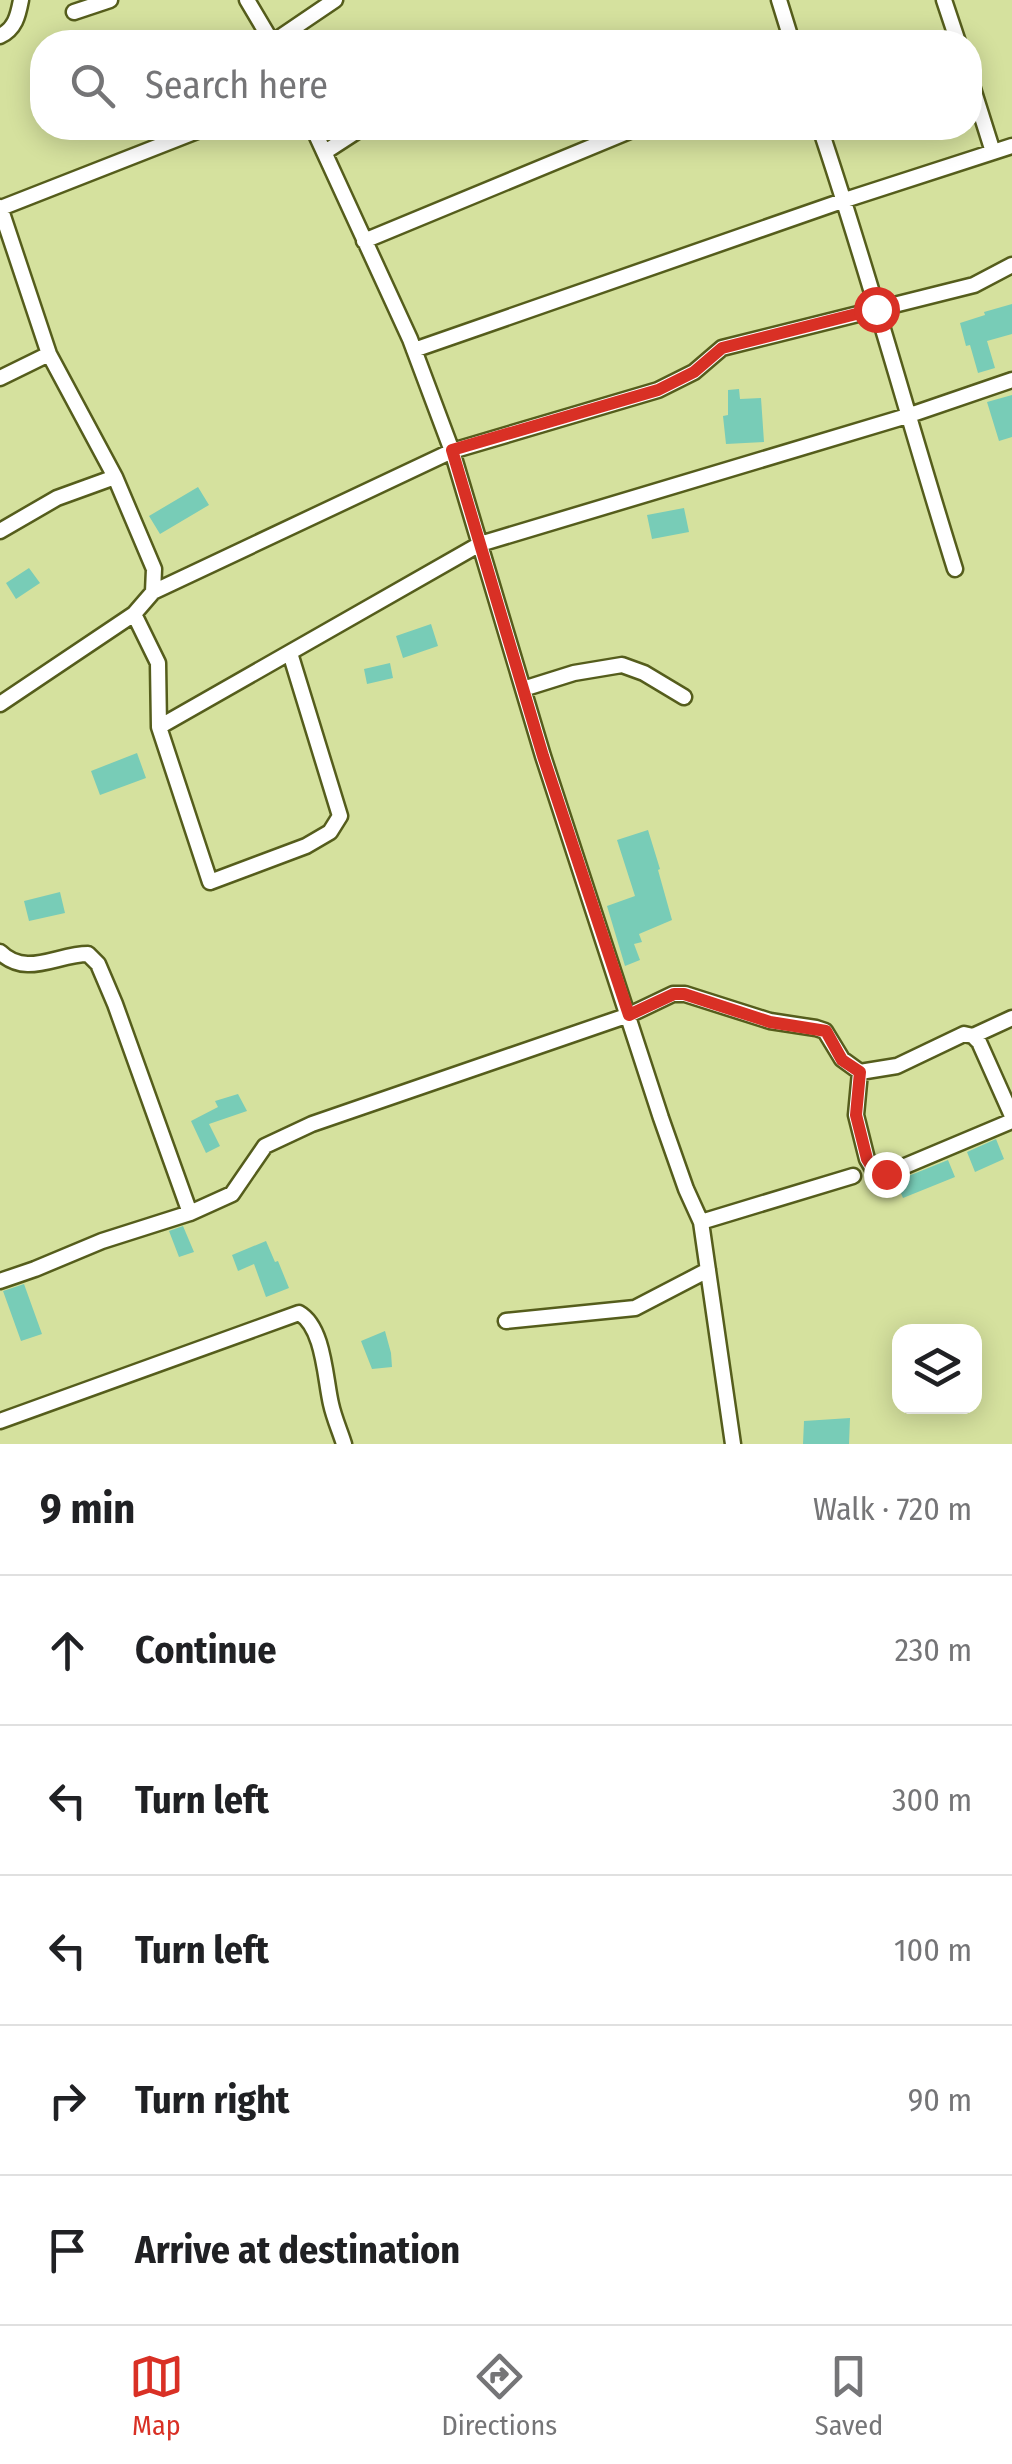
<!DOCTYPE html>
<meta charset="utf-8">
<style>
:root{--surface:#fff;--page:#f6f6f6;--text:#202124;--muted:#757577;--line:#e0e0e0;--accent:#d93025}
body{margin:0;font-family:"Fira Sans Condensed",sans-serif;background:var(--page);color:var(--text)}
.controls{position:absolute;right:30px;bottom:30px;display:grid;overflow:hidden;border-radius:20px;box-shadow:0 5px 25px #0003}
.controls button{width:90px;height:90px;display:grid;place-items:center;padding:0;border:0;border-bottom:2px solid var(--line);background:var(--surface);color:var(--text);font:50px sans-serif}
.stop{position:absolute;width:30px;height:30px;margin:-22px;border:8px solid #d93025;border-radius:50%;background:#fff}
.stop.end{background:#d93025;border-color:#fff;box-shadow:0 2px 10px #0008}
.list{margin:0;padding:0;list-style:none}
h2{display:flex;justify-content:space-between;align-items:center;height:130px;margin:0;padding:0 40px;font-size:42px}
h2 small{font-size:32px;font-weight:400;color:var(--muted)}
.list li{display:grid;grid-template-columns:65px 1fr auto;gap:30px;align-items:center;box-sizing:border-box;height:150px;padding:0 40px;border-top:2px solid var(--line)}
.list b{display:block;font-size:38px;white-space:nowrap}
.list em{font-size:32px;font-style:normal;color:var(--muted)}
.icon{flex:none;width:55px;height:55px;fill:none;stroke:currentColor;stroke-width:2;stroke-linecap:round;stroke-linejoin:round}
.map{position:relative;flex:none;width:1012px;height:1444px;overflow:hidden}
.search{position:absolute;background:var(--surface);box-shadow:0 5px 25px #0003;left:30px;right:30px;top:30px;height:110px;display:flex;align-items:center;gap:25px;box-sizing:border-box;padding:0 35px;border-radius:40px;color:var(--muted);font-size:38px}
.sheet{height:880px;background:var(--surface)}
nav{display:flex;justify-content:space-around;align-items:center;box-sizing:border-box;height:140px;border-top:2px solid var(--line);background:var(--surface);font-size:28px;color:var(--muted)}
nav a{display:grid;justify-items:center;gap:5px}
nav .on{color:var(--accent)}
.map>svg:first-child{display:block}
.building{fill:#78ccb7}
.lines{fill:none;stroke-linecap:round;stroke-linejoin:round}
.minor-casing{stroke:#555d1c;stroke-width:19}
.minor{stroke:#fff;stroke-width:14}
.route{stroke:#d93025;stroke-width:12}
</style>
<div class="map">
<svg width="1012" height="1444" viewBox="0 0 1012 1444">
<rect width="100%" height="100%" fill="#d5e19e"/>
<path class="building" d="M1012,304V334L987,341L995,368L978,373L970,345L966,346L960,323L985,315L984,312Z
M739,389L740,399L761,398L764,442L726,444L723,416L728,415V390Z
M1012,395V437L999,441L987,402Z
M198,487L209,505L160,534L149,516Z
M684,508L689,532L652,539L647,515Z
M29,568L40,583L16,599L6,583Z
M431,624L438,646L403,658L396,636Z
M390,663L393,678L367,684L364,669Z
M137,753L146,778L100,795L91,771Z
M648,830L660,869L658,870L672,920L639,934L642,942L634,944L640,960L625,966L607,906L635,896L617,840Z
M60,892L65,913L29,921L24,901Z
M238,1094L247,1111L209,1124L220,1146L206,1153L191,1121L218,1107L215,1101Z
M996,1139L1004,1159L975,1172L967,1152Z
M948,1160L955,1177L903,1198L896,1181Z
M183,1226L194,1252L179,1257L169,1231Z
M266,1241L275,1262L278,1261L289,1288L266,1297L254,1264L238,1271L232,1255Z
M24,1284L42,1334L21,1341L3,1291Z
M385,1331L391,1353L392,1367L372,1369L361,1341Z
M850,1418L849,1444H803L804,1421Z"/>
<g class="lines">
<g class="minor-casing">
<path id="minor" d="M247,0L272,42
M779,0L792,42
M944,0L958,42
M74,12L110,0
M0,36C15,29 18,16 21,0
M273,42L335,0
M970,79L993,152
M313,128L410,339L452,451L543,756L661,1118L686,1189L701,1222L733,1444
M820,128C869,273 909,422 955,569
M325,152L362,128
M0,207L49,354L115,477L154,569L153,592L134,614L0,704
M1,208L205,128
M364,241L637,128
M414,350L845,200L1012,146
M0,378L49,354
M0,531L57,498L115,477
M153,592L452,451L658,390L694,372L722,348L974,285L1012,265
M134,614L158,663L159,727L210,882L306,846L330,832L340,816L290,653
M523,689L574,673L622,665L644,673L684,697
M159,727L480,544L907,416L1012,380
M0,952C26,978 57,954 88,954L98,964L115,1004L190,1213
M973,1036L1012,1018
M860,1072L856,1115L867,1159L876,1174H886L1012,1121
M701,1222L853,1176
M0,1281L35,1269L102,1241L190,1213L232,1194L265,1146L312,1124L629,1015L673,994H685L770,1021L816,1028L825,1031L842,1059L860,1072L897,1066L964,1034L973,1036L979,1042L1012,1116
M506,1321L635,1308L708,1270
M0,1421L299,1313C324,1327 325,1379 331,1404C334,1418 340,1431 344,1444"/>
</g>
<use href="#minor" class="minor"/>
</g>
<g class="lines">
<path class="route" d="M876,309L722,348L694,372L658,390L452,450L543,756L629,1015L674,994H684L770,1022L826,1031L842,1060L860,1072L856,1115L867,1159L876,1174H886"/>
</g>
</svg>
<div class="controls">
<button><svg class="icon" aria-label="layers" viewBox="0 0 24 24"><path d="M12 4l9 5-9 5-9-5zM3 14l9 5 9-5"/></svg></button>
</div>
<div class="stop" style="left:876px;top:309px"></div>
<div class="stop end" style="left:886px;top:1174px"></div>
<div class="search"><svg class="icon" aria-label="search" viewBox="0 0 24 24"><circle cx="10" cy="10" r="6"/><path d="M15 15l6 6"/></svg>Search here</div>
</div>
<section class="sheet">
<h2>9 min<small>Walk · 720 m</small></h2>
<ul class="list">
<li><svg class="icon" aria-label="ahead" viewBox="0 0 24 24"><path d="M12 20V5M6 11l6-6 6 6"/></svg><div><b>Continue</b></div><em>230 m</em></li>
<li><svg class="icon" aria-label="left" viewBox="0 0 24 24"><path d="M17 20v-9H6M10 6l-5 5 5 5"/></svg><div><b>Turn left</b></div><em>300 m</em></li>
<li><svg class="icon" aria-label="left" viewBox="0 0 24 24"><path d="M17 20v-9H6M10 6l-5 5 5 5"/></svg><div><b>Turn left</b></div><em>100 m</em></li>
<li><svg class="icon" aria-label="right" viewBox="0 0 24 24"><path d="M7 20v-9h11M14 6l5 5-5 5"/></svg><div><b>Turn right</b></div><em>90 m</em></li>
<li><svg class="icon" aria-label="arrive" viewBox="0 0 24 24"><path d="M6 21V4h12l-3 4 3 4H6"/></svg><div><b>Arrive at destination</b></div></li>
</ul>
</section>
<nav>
<a class="on"><svg class="icon" aria-label="map" viewBox="0 0 24 24"><path d="M3 6l6-2 6 2 6-2v14l-6 2-6-2-6 2zM9 4v14M15 6v14"/></svg>Map</a>
<a><svg class="icon" aria-label="directions" viewBox="0 0 24 24"><path d="M12 3l9 9-9 9-9-9zM9 14v-3h6M13 9l2 2-2 2"/></svg>Directions</a>
<a><svg class="icon" aria-label="saved" viewBox="0 0 24 24"><path d="M7 4h10v16l-5-4-5 4z"/></svg>Saved</a>
</nav>
